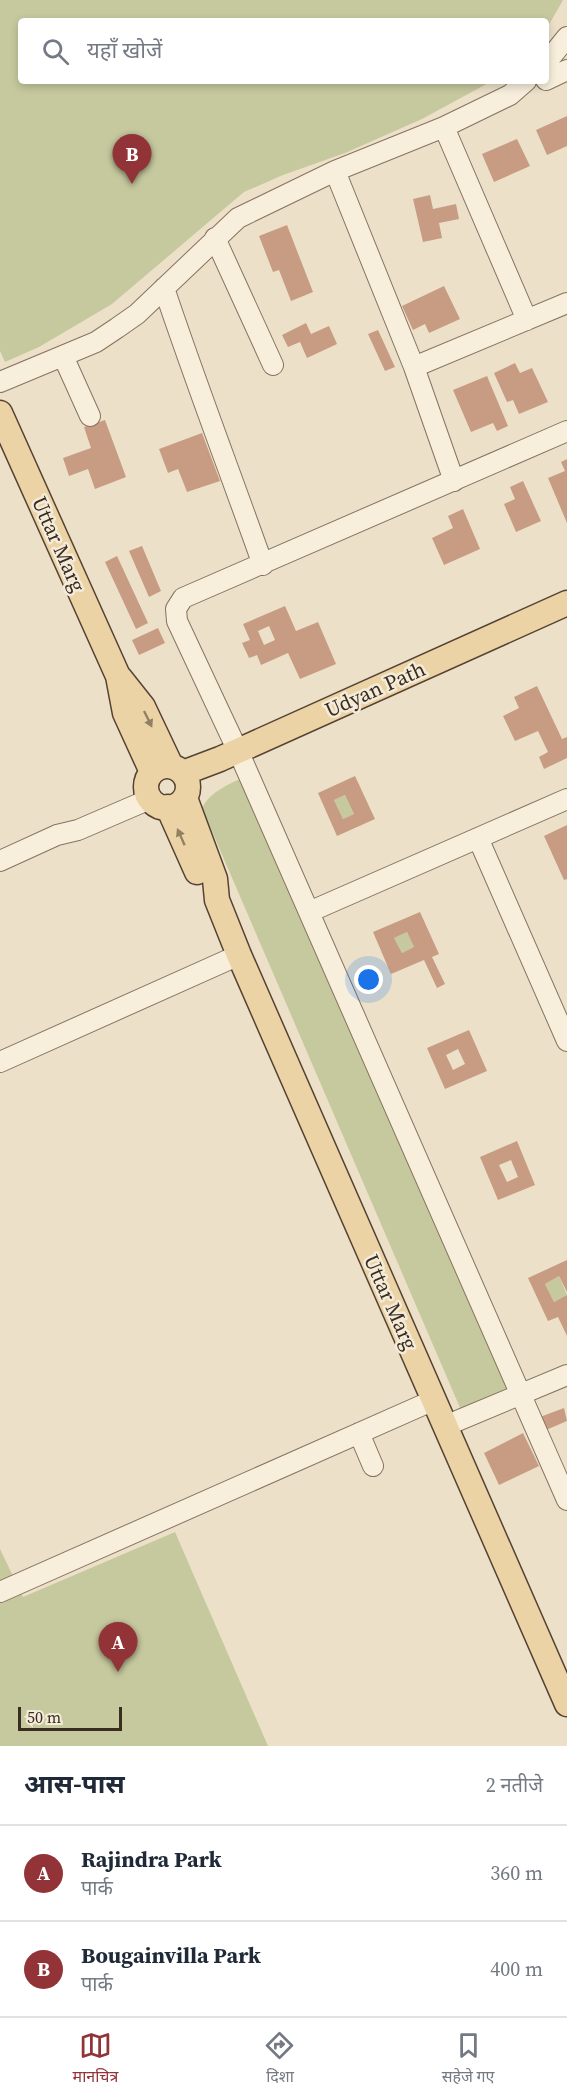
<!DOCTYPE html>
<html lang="hi">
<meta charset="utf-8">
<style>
:root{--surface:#fff;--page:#f2f2f3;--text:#1f2937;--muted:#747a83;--line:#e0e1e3;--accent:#923338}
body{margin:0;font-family:"Source Serif 4","Noto Sans Devanagari",serif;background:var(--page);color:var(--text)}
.scale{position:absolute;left:18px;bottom:15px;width:104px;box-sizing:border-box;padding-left:6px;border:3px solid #392c21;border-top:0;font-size:16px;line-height:21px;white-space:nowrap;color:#392c21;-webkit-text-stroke:4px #f4ebd9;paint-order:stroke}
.you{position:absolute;left:369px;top:980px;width:21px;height:21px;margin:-15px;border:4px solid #fff;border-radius:50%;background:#1a73e8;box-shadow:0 0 0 9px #1a73e833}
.badge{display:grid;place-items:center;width:39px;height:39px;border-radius:50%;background:var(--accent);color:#fff;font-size:20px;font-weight:700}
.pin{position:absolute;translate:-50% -50px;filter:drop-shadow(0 2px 3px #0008)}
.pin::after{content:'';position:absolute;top:32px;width:21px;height:18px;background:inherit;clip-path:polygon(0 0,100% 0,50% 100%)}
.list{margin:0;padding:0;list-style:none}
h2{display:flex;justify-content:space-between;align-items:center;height:78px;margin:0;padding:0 24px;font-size:26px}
h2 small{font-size:20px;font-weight:400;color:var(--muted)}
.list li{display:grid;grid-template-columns:39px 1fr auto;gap:18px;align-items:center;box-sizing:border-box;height:96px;padding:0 24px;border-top:2px solid var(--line)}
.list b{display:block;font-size:22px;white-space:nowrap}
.list p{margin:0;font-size:20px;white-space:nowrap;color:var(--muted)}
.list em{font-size:20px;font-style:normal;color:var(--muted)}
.icon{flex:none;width:33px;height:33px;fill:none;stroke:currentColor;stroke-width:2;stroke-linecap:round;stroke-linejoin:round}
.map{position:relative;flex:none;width:567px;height:1746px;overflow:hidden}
.search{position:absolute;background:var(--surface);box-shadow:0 3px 9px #0003;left:18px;right:18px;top:18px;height:66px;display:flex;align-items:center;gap:15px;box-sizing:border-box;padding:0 21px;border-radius:6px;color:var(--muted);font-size:22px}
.sheet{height:270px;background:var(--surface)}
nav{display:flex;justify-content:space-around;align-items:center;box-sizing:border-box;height:84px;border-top:2px solid var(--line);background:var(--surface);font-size:16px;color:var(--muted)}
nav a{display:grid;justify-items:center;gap:3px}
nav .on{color:var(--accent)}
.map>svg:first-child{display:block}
.green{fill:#c6c99e}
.building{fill:#c79c82;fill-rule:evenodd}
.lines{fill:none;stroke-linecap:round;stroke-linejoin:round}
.minor-casing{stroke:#87735f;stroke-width:22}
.major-casing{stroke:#554233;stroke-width:27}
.minor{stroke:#f7eedc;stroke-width:20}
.major{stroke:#ebd3a5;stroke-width:24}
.oneway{fill:#928063}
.labels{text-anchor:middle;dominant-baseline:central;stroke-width:5;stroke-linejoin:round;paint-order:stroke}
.street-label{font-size:21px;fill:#392c21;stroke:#f4ebd9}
</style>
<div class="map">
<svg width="567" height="1746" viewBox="0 0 567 1746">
<rect width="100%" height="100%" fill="#ece0c9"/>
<path class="green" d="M0,0H563L546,30V21H21V81H492L422,119L345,153L283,175L244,192L112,304L39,347L5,362L0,351Z
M244,777L512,1386L461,1410L202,808C211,791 228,785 244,777Z
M345,795L354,814L343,819L334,800Z
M407,932L414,947L402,953L394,938Z
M559,1276L567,1295L554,1302L545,1284Z
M175,1532L268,1746H0V1549L23,1597Z"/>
<path class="building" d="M567,116V146L547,155L536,130Z
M517,139L530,166L494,182L482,154Z
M430,195L433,209L456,204L459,219L439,223L442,238L423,242L413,199Z
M287,225L313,292L291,301L279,270L273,272L259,236Z
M444,286L460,319L429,333L425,324L413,330L402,306Z
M306,323L311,334L329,326L337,344L307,358L300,342L288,347L282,335Z
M378,330L395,367L385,371L368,334Z
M515,363L520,373L532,368L548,402L519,414L513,400L507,402L494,373Z
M487,376L508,426L497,431L493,423L471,432L453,390Z
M105,420L126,477L95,489L88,469L69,476L63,458L91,448L84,427Z
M202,433L220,481L187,492L178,469L168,473L159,449Z
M567,459V523L548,478L565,471L561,462Z
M523,481L541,521L516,532L504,504L515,499L510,487Z
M463,509L480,549L444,565L432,538L453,528L448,516Z
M142,546L161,591L149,597L129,551Z
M117,556L148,623L136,629L105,562Z
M285,606L296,631L318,622L336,664L300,679L288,653L261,665L257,655L249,658L242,643L250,640L243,624ZM269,626L275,640L264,645L258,631Z
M158,628L165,643L139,655L132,640Z
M537,686L562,739L567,737V758L544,769L539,757L548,752L538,731L515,741L503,716L519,708L514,697Z
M355,776L375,819L337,836L318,793ZM345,795L354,814L343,819L334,800Z
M567,825V879L564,880L544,836Z
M420,912L439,954L432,957L445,984L437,988L424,960L391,974L373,932ZM407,932L414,947L402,953L394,938Z
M469,1030L487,1071L445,1089L427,1048ZM458,1049L465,1064L453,1070L446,1055Z
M517,1141L535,1185L498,1200L480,1157ZM511,1160L518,1177L507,1182L499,1165Z
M567,1260V1292L559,1276L545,1284L554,1302L567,1295V1336L558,1317L548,1321L528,1278Z
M564,1408L567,1421L546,1430L540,1417Z
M523,1433L539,1466L499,1485L484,1453Z"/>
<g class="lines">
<g class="minor-casing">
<path id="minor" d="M546,63L567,37
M546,80L567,70
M444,127L527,320
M335,171L414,367L454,481
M215,238L273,365
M164,288C195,381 230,472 263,565
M63,356L90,416
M414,367L567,303
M0,382L96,342L117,328L137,314L238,218L335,171L444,127L510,95L526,81
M567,431L183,598L176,609L177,621L243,762L567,1500
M478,838L567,1041
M0,861L57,835L78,830L150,799
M309,912L567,799
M0,1062L239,955
M445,1426L567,1375
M359,1433L373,1466
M0,1592L434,1400"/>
</g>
<g class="major-casing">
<path id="major" d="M0,413L118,676L125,713L152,772
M120,678L143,707L171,766
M146 787a21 21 0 1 1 42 0a21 21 0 1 1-42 0Z
M183,773L220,759L567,603
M185,798L215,879L217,900L239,955L567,1704
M168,807L197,872"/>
</g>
<use href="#minor" class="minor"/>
<use href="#major" class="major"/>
</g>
<defs><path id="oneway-solid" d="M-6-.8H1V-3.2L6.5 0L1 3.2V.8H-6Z" transform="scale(1.5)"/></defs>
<g class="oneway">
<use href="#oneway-solid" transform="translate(148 719) rotate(64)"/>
<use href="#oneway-solid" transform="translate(181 837) rotate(-114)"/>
</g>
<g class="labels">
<g class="street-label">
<text transform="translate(59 544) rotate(66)">Uttar Marg</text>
<text transform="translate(375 689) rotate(-24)">Udyan Path</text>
<text transform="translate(391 1302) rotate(66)">Uttar Marg</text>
</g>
</g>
</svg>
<div class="scale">50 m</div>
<div class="you"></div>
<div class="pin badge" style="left:118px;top:1672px">A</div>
<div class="pin badge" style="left:132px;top:184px">B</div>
<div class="search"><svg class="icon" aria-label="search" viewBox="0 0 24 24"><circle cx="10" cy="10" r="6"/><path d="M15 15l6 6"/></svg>यहाँ खोजें</div>
</div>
<section class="sheet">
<h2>आस-पास<small>2 नतीजे</small></h2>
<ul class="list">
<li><span class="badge">A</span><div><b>Rajindra Park</b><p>पार्क</p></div><em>360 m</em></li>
<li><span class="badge">B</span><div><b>Bougainvilla Park</b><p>पार्क</p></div><em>400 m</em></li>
</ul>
</section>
<nav>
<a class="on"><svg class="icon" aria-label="map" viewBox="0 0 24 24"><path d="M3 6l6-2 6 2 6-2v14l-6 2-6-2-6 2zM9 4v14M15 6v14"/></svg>मानचित्र</a>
<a><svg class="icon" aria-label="directions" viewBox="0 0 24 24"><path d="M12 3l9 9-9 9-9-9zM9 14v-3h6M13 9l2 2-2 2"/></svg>दिशा</a>
<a><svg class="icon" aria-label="saved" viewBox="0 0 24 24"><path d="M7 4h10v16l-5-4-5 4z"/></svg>सहेजे गए</a>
</nav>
